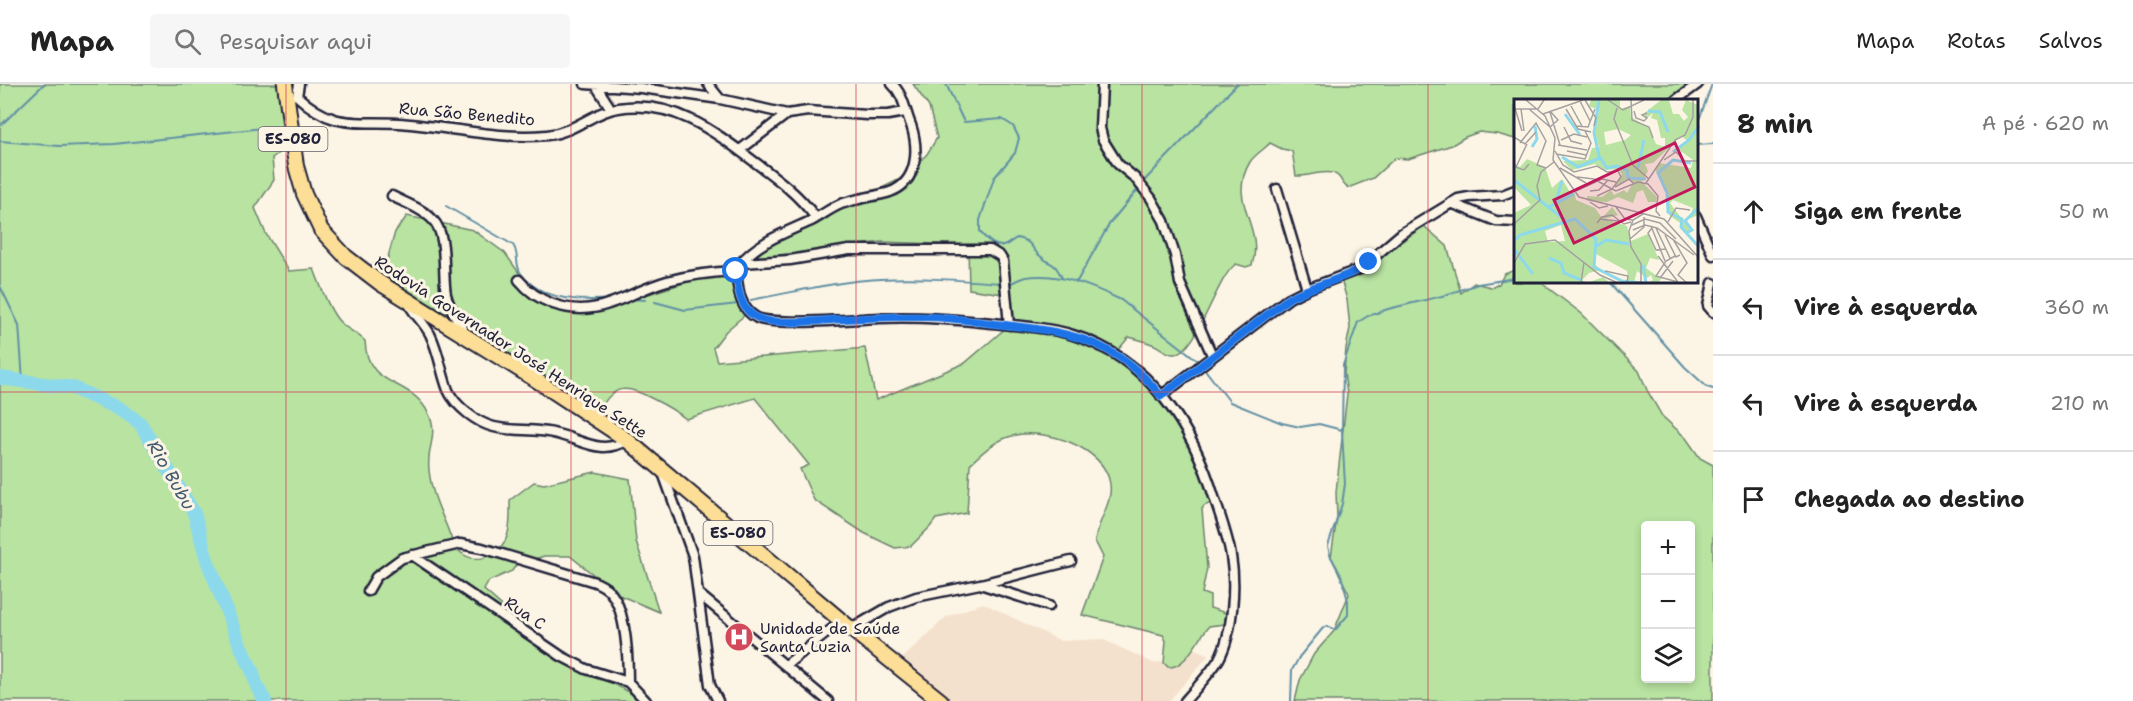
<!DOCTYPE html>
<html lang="pt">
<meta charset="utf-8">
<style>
:root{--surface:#fff;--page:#f6f6f6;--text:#222;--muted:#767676;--line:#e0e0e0}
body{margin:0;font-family:"Shantell Sans",sans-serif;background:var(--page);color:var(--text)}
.controls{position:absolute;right:18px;bottom:18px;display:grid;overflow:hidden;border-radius:6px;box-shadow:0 3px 9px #0003}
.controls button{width:54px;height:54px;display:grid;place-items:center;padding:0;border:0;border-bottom:2px solid var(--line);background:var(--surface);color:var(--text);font:30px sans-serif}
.stop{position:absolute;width:18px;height:18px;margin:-14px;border:4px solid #1a73e8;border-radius:50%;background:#fff}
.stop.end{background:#1a73e8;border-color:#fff;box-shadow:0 2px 6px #0008}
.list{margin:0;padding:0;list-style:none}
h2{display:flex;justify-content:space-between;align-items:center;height:78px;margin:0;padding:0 24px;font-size:26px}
h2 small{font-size:20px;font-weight:400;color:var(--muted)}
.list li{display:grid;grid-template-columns:39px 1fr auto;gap:18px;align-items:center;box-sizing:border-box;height:96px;padding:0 24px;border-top:2px solid var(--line)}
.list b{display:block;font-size:22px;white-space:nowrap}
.list em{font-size:20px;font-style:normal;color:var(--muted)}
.icon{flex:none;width:33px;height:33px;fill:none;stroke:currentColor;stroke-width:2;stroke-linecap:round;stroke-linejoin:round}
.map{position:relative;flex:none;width:1713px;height:617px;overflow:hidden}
header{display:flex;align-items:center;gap:36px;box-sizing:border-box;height:84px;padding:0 30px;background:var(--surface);border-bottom:2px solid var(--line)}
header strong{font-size:28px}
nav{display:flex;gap:33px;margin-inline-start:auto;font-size:21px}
.search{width:420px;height:54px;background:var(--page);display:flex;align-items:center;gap:15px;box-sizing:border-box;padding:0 21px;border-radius:6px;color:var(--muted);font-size:22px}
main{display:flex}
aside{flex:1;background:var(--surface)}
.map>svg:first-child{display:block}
.built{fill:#f4e1cd}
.green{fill:#b8e3a1;stroke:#6d826e;stroke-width:1.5;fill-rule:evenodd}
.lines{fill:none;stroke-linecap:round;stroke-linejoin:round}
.stream{stroke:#6290a5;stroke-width:2}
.river{stroke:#8dd9ec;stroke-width:14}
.minor-casing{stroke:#22223b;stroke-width:13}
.primary-casing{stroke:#22223b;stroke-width:18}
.minor{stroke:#fcf5e5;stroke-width:8}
.primary{stroke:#fcde96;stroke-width:14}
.route{stroke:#1a73e8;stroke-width:8}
.grid{fill:none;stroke:#d1495b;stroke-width:1.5;stroke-opacity:0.55}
.labels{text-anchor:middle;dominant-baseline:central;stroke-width:6;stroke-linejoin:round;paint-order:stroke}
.shield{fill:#fcf5e5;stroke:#63616e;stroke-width:1.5}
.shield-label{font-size:15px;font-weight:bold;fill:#22223b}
.street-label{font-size:16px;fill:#22223b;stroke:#fcf5e5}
.poi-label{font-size:16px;fill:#22223b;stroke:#fcf5e5;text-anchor:start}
.water-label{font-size:18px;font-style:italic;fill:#425970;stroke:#fcf5e5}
.inset-river{fill:none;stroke:#8dd9ec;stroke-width:3}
.inset-road{fill:none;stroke:#a5a1a1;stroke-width:1.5}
.view{fill:#c2185b;fill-opacity:0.15;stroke:#c2185b;stroke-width:3}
.inset-edge{fill:none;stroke:#22223b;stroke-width:3}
</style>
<header>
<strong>Mapa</strong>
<div class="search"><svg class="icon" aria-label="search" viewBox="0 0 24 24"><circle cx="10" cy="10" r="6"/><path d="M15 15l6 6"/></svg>Pesquisar aqui</div>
<nav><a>Mapa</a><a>Rotas</a><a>Salvos</a></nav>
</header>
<main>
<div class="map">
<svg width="1713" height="617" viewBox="0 0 1713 617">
<rect width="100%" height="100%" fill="#fcf5e5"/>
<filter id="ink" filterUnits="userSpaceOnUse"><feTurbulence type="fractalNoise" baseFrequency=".0167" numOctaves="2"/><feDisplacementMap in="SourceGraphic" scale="12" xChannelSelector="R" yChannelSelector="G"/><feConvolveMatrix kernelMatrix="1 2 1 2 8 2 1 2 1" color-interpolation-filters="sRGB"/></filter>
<g filter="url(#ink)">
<path class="built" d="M983,519L1061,557L1102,555L1153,579L1170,577L1188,562L1209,571L1169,617H954L902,575L946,533Z"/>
<path class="green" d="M0,0H282L289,61L272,74L274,96L255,124L266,150L289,187L314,185C320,200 330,230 342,240C350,247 357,249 365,257C367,304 406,293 426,325C441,349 426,362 429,386C431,407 439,424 447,443C450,450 453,463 459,467C474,481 495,474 505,457C511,446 510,428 510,416L534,398L544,400L595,388L630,395L636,457L659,528L619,511L570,472H544L516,481L512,487L489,497L484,506L549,563L632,610L638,617H0Z
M913,0H1689L1669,16H1515V55L1497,50L1479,48L1465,53L1452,61L1408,75L1395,74L1373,94L1348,104C1343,101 1342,97 1339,93C1330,83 1308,93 1296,92L1292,67L1282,65L1270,59C1265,65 1255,70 1250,78C1226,118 1265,142 1252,181L1246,183L1236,180C1215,194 1197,272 1173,270C1165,269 1159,262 1152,260C1145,257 1137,255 1129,253L1112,273L1130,280L1142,298L1172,332L1196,371L1215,417L1204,422L1202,425L1207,484L1202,509L1210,512V524L1226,529L1225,540L1209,542C1198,555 1185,585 1168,583L1164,579L1166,557L1163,551L1082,531L1103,473L1095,457C1097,438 1113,419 1110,400C1105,363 1044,343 1012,352C995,356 982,369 970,380L967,429L936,435L930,443L911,462L895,464L864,449L814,416L800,385L809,381L755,314L686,335C676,327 665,321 653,315C628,301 613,299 599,328L383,191L395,148L407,132L473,146L505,169L531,206L556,219L594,227L713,190L730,194L737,218L746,230L726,247L713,264L717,277L865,264L876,316L965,279L1007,243L1010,211L969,205L968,161L882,158L747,175L762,164L906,92L927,70L937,54L929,23Z
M1424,142L1447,162L1461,209L1474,199L1491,203L1499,200L1504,190L1515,186V198H1540L1581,229L1639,287L1647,306L1662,332L1686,354L1700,374L1713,381V617H1295L1300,596L1314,570L1334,547L1349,510L1331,473L1337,433L1336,408L1347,310L1344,289L1346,264L1350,244L1347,216L1341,195L1364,184ZM1646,442H1690V594H1646Z"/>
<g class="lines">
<path class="stream" d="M946,0L964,38L1002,35L1013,42L1019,54L1015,69L994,94L980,136V148C985,154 994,163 1003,162C1008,161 1012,156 1017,154C1034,158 1029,162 1039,171C1052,183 1053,175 1062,194
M0,42L44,0
M1696,44L1712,0
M0,57L59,62L114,60L263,44
M1696,61L1713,60
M1143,98L1237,0
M446,122L513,161C519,169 515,179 520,188C539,217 580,218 612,215
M1512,194L1515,185
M1610,198L1685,283L1707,303L1713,305
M1076,199L1110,139L1139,104
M1009,200C1014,198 1020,194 1026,193C1058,188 1092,202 1121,216L1197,276
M0,202L19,241L23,297
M632,215L645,216
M751,216C794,208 837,197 880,195C921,193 961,196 1001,199
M655,218L685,226L738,220
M1203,283L1230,318L1282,339L1300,343L1319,340L1342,346
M1291,617L1292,586L1300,572L1323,544L1327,542L1333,545H1336L1348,531V517L1341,491L1330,471L1328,462L1342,420L1345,400L1342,348L1343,281L1358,238L1368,232L1388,225L1442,212L1478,200L1515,194"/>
<path class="river" d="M0,294L73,304L120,325L140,339L194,429L207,476L240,561L252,586L257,603L265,617"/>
<g class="minor-casing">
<path id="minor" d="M585,0L641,4L720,15L787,30L808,27L867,31H888L905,28
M595,0L611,25
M708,0L720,15
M1102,0L1100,44L1103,56L1118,80L1135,94L1151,114L1164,137L1175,171L1180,199L1212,271
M297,12C333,45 353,37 398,39C445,42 500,56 547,51C576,48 594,27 618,24C674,15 715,48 756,79C779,96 799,111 816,134
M297,12L299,0
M1676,16L1698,0
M740,66L787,30
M1277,105L1307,205
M392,112C405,119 423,125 433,136C448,151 442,189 446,210C449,224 457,235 464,248
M1451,119L1496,137L1515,138
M1696,132L1713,171
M741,179L790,176L849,166H990L1000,172L1003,177L1009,241
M739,181C757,158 787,148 813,136C822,131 831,124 841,120C857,114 874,113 890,108C918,98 919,65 911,41C905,27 904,11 892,0
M736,187C738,204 739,225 757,234C774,242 856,235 879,234C918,232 954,235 992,239C1019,242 1047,243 1073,251C1150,275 1193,343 1215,416C1221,434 1228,453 1231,472C1236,501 1233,549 1219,575C1210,590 1197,603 1185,617
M519,196C528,207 539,215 553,220C599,236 625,209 667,197C689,191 714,188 736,187
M1713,199L1708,222L1713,228
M407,216C412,229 423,237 430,250C439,268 441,288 448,306C455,322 477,339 494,343C515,348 536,344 557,350C582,356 602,372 627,356
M1161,312L1289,214L1307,205L1360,185L1402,149L1458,115L1469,113L1502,111L1515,106
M663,389L693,472L710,601L718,617
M412,471L561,572L586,585L628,598
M981,500L1071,477
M368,507L376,493L402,474L460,460L482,464L595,498C601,501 607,503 611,509C626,527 628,574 628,598L646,617
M700,511L828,617
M851,545L889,523L916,513L980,500L1049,522
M786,581L842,537"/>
</g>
<g class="primary-casing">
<path id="primary" d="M285,0L296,82L304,110L321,146L346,173L380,199L530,292L627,356L851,545L941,617"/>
</g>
<use href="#minor" class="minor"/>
<use href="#primary" class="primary"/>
</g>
</g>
<g class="lines" filter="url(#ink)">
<path class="route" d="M736,187C738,204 739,226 758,234C773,242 825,236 844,235C872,234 899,232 927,233C949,233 972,237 995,240C1064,247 1114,253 1161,312L1289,214C1315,200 1346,196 1369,178"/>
</g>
<path class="grid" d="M286,0V617M571,0V617M856,0V617M1142,0V617M1428,0V617M0,308H1713"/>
<defs>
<g id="hospital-disc" transform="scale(1.5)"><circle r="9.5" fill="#d1495b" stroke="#fcf5e5"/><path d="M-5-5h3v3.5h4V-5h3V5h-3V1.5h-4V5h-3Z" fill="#fff"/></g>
</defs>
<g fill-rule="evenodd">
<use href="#hospital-disc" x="739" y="553"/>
</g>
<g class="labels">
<g class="shield">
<rect x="258.5" y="43" width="69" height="24" rx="4.5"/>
<rect x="703.5" y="437" width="69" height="24" rx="4.5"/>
</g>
<g class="shield-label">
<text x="293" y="55">ES-080</text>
<text x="738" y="449">ES-080</text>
</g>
<g class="street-label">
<text transform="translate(467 30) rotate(5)">Rua São Benedito</text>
<text transform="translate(511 263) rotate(33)">Rodovia Governador José Henrique Sette</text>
<text transform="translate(525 529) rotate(34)">Rua C</text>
</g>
<g class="poi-label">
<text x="760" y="544">Unidade de Saúde<tspan x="760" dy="18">Santa Luzia</tspan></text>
</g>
<g class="water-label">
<text transform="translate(171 391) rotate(60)">Rio Bubu</text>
</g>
</g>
<g transform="translate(1514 15)">
<rect width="184" height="184" fill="#fcf5e5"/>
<path d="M77,1H106V10L116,7L117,18L135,29L142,45L151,48V39H147L143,21L137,19L139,14L133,19L128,16L147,1H155L159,15H165L170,22L174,18L168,11L172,1L184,6V116L175,120L179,109L159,101L156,104L177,132L171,134L166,124L155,116L152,92L141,70L145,64L177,69L179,61L164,50L174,42L167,37L139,64L131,65L134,72L128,83L143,98L142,103H134L129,91L123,93L119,104L104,98L93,103L73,102V97L88,98L97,91L100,96L110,91L113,94L119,84L113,80L99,88L108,75L104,70L91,71L81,65L58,71L49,62L74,61L78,49L85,48L81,35L85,11L75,7ZM104,30L117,36L111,41L92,46L90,33ZM13,60L31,68L38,89L48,80L56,93L60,91L62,101L81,109L88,119L98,108L104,116L91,120L113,127L117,142L134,135L145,161L136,159L132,169L147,180L144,184H133L139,181L137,176L133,179L123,172L120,183L114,181L113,172L82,155L80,164L86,171L75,174L68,181L73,184L89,178L96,184H0V114L17,106L0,88V65L6,68ZM47,126L51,142L34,143L31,132Z" fill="#b8e3a1" fill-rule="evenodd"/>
<path class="inset-river" d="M85,1L80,34L85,57L93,69L103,67L113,71L114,79L132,80M134,12L146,13L154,33M51,15L66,36M18,48L23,40L21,27M159,53L175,41L185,27M48,58L64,68L86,59M177,64L159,61L144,74L153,94L154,113L168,120L167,128L185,148M124,69L130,41M0,81L51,121M42,103L48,82M33,109L60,95M172,134L178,131L171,122L185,108M0,142L6,136L61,120L82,140L80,168L108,182L129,184M83,147L92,141L115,145M0,150L19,175M35,159L47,164L50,174L67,181M129,166L132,184"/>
<path class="inset-road" d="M12,1L31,17L41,39L39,61L65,98L150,120L185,159M71,1L82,19L80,27M94,1L109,11L130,1M117,1L118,21L135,28L139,39M66,2L76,22M0,6L8,32M57,7L68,27M103,9L100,20L119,66L135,80M0,10H24L30,1M7,10L10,32M15,10L36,28L44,21L36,12M52,10L64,30L77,33M120,12L122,19L130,22L133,19L128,16L133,14M36,13L46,46M29,15L69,1M62,27L74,28L81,10M50,28L57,42L68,45M0,38L11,45L22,33M47,41L60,35L73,38M6,44L22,24L32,42L23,66L32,69M44,46L73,51M41,52L49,66L60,73L83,67L93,73L104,72L107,78L98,90L83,97M53,52L72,56M42,55L71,60L77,44L71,32M150,61L162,53L171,62H185M0,62L1,68L10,71L15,65M2,68L13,45M46,69L72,84M63,78L80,80L98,90M132,84L161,41L171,36L179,18V1M101,88L115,80L119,84M98,90L102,92L124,83L134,85L144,97L142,112L146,117M62,92L88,80L102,83M76,92L85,91L94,81M76,103L85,109L94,107M102,108L111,120L119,121M85,120L104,122M154,123L162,109L176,111M83,124L88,118L98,116L110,125L117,123M0,125L26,101L23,87L27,73L40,63M118,126L131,120L146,124L162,140M137,127L151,162M138,129L134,134L142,151L152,150M142,129L156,159M119,131L131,126L143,129L180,156M151,136L162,158L166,156M116,140L130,128V118M159,140L173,164L164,176L173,184M144,157L164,183M161,157L152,162L142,177L164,183M0,164L11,145L41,141L86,176L104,184M91,172L114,177L113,184M146,179L159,162M67,184L70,163M127,184V165L117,148L115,132L119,121L129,115"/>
<path class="view" d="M161,44L181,88L60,144L40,101Z"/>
<rect width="184" height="184" class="inset-edge"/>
</g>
</svg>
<div class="controls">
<button>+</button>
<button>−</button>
<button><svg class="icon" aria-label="layers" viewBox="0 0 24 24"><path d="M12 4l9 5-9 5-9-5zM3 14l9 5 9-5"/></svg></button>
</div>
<div class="stop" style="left:736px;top:187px"></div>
<div class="stop end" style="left:1369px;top:178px"></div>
</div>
<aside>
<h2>8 min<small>A pé · 620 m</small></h2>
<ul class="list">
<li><svg class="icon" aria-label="ahead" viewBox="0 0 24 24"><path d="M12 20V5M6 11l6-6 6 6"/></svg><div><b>Siga em frente</b></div><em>50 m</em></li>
<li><svg class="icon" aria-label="left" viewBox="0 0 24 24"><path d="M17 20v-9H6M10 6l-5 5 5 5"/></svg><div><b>Vire à esquerda</b></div><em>360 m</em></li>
<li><svg class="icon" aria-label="left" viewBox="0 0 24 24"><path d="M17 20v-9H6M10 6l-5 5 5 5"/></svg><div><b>Vire à esquerda</b></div><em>210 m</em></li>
<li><svg class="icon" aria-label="arrive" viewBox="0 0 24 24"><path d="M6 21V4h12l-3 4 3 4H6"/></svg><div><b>Chegada ao destino</b></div></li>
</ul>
</aside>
</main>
